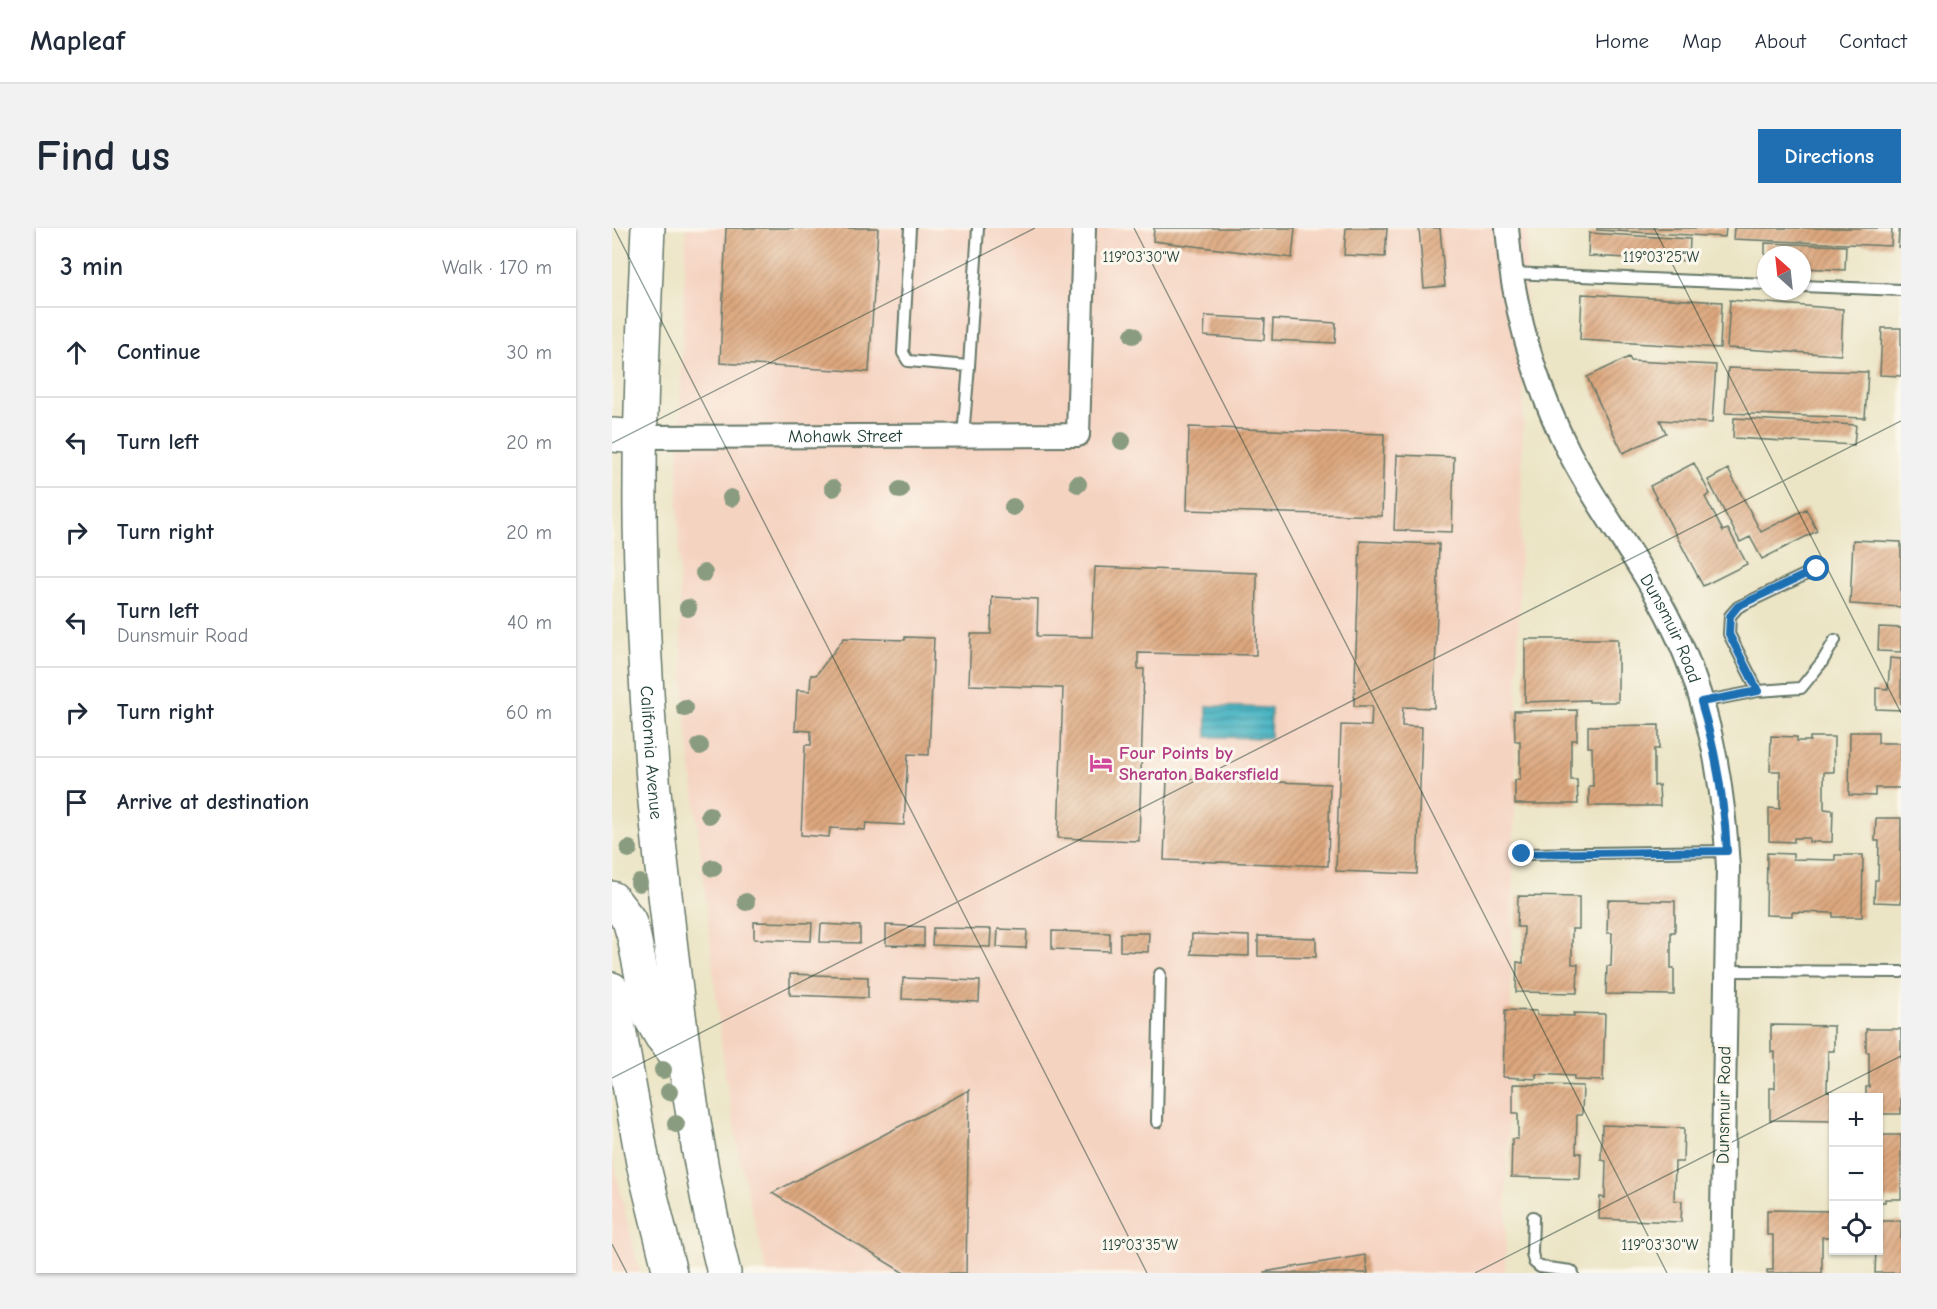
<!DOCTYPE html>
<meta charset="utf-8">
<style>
:root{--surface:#fff;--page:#f2f2f3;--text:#1f2937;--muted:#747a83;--line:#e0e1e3;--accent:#1f6fb2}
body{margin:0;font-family:"Comic Neue",sans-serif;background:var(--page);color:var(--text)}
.controls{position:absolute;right:18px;bottom:18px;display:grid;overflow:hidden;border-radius:0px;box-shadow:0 2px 4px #0004}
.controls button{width:54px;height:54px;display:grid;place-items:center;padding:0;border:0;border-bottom:2px solid var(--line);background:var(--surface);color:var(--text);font:30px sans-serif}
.compass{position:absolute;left:1145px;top:18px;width:54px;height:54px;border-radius:50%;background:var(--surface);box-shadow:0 2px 4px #0004;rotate:333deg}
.stop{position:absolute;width:18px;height:18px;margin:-14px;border:4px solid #1f6fb2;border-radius:50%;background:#fff}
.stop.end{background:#1f6fb2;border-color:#fff;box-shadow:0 2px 6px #0008}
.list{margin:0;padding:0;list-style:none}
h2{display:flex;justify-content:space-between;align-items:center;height:78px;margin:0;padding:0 24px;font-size:26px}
h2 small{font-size:20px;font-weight:400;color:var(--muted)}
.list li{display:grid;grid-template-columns:39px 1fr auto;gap:18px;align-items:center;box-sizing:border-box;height:90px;padding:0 24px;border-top:2px solid var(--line)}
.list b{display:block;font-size:22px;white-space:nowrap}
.list p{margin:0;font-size:20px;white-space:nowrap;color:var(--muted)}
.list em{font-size:20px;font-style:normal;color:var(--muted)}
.icon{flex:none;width:33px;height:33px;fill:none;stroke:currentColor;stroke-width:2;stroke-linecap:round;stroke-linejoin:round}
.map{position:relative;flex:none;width:1289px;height:1045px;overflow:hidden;border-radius:0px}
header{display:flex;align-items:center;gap:36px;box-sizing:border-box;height:84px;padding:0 30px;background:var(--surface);border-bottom:2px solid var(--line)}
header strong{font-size:28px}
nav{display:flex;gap:33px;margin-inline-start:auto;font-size:21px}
.intro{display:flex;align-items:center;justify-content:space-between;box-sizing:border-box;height:144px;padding:0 36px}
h1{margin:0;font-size:42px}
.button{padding:15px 27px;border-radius:0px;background:var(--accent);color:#fff;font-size:21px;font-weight:700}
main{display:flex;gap:36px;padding:0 36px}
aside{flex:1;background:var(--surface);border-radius:0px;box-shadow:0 2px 4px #0004}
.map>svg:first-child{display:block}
.built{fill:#f5d3c1}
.water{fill:url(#water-rules);stroke:#32787b;stroke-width:1.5}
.building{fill:url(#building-hatch)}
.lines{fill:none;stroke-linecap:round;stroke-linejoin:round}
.service-casing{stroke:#667767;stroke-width:14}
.minor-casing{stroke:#667767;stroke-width:26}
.primary-casing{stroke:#667767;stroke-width:36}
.service{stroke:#fff;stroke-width:10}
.minor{stroke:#fff;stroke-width:22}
.primary{stroke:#fff;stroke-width:33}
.tree{fill:#8a9c80}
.route{stroke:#1f6fb2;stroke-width:8}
.ticks{fill:none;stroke:#1f3d34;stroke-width:1.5;stroke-opacity:0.45}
.labels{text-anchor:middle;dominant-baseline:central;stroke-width:6;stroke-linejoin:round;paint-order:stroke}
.street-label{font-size:18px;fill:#1f3d34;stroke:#fbf7ec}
.hotel-label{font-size:18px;font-weight:bold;fill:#b23c85;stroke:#fbf7ec;text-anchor:start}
.ticks-label{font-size:15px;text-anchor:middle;fill:#1f3d34;stroke:#fbf7ec;stroke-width:6;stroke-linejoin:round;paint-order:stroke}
</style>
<header>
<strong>Mapleaf</strong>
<nav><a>Home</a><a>Map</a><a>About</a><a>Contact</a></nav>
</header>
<div class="intro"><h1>Find us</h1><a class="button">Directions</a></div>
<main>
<aside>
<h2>3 min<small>Walk · 170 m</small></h2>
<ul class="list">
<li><svg class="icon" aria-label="ahead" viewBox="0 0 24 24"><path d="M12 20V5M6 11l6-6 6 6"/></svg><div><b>Continue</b></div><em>30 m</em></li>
<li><svg class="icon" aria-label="left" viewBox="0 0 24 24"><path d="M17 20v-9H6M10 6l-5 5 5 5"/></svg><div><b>Turn left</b></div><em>20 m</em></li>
<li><svg class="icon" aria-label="right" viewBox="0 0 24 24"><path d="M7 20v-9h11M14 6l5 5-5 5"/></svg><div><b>Turn right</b></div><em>20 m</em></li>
<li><svg class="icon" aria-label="left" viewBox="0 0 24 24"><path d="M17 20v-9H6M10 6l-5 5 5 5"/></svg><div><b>Turn left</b><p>Dunsmuir Road</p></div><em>40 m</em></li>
<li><svg class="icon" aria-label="right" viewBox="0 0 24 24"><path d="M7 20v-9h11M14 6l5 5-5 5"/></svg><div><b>Turn right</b></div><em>60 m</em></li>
<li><svg class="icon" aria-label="arrive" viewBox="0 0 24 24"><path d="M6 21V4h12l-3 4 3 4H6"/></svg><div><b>Arrive at destination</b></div></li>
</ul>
</aside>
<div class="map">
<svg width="1289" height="1045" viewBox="0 0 1289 1045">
<defs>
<pattern id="water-rules" width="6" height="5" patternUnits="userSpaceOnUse" patternTransform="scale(1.5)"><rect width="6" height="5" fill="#46b3c2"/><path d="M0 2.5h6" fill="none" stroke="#3a939e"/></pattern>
<pattern id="building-hatch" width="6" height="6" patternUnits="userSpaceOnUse" patternTransform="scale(1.5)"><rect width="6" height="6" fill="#dda77e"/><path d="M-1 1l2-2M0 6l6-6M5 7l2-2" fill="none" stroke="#b38968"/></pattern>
</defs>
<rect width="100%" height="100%" fill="#fbf7ec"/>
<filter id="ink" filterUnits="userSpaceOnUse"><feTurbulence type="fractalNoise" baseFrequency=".0167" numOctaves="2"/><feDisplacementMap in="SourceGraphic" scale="12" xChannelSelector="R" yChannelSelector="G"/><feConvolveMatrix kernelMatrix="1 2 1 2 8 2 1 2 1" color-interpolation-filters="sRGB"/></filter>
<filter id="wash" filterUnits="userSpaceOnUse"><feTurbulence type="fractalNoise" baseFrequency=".008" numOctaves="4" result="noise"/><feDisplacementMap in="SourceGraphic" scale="24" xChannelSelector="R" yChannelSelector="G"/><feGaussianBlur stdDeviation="1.35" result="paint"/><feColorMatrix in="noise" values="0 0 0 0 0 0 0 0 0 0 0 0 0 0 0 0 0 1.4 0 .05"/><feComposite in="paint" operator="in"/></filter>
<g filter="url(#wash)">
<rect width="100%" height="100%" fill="#ebe4c5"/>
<path class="built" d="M74,0H915L893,1045H155L128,932L113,846L74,492L68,385L66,261Z
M0,925L15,993L28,1045H0Z"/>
<path class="water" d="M595,478L659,480L658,510L595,509Z"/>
<g id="blocks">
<path class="building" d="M114,0H266L257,144L108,135Z
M542,0H683L680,30L541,13Z
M734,0H775L773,29L732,27Z
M807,0H828L833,58L812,60Z
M985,0H1114L1113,9L985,2Z
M1122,0H1280L1279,18L1121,11Z
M1287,1H1289V19H1286Z
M977,5L1078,11L1077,33L976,28Z
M1153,15L1234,18L1233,42L1190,40V27H1153Z
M970,66L1110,74L1108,120L968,112Z
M1118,72L1231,81L1229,127L1115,120Z
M593,88L653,91L652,112L592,108Z
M661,91L724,95L723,115L660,112Z
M1270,100H1289V148L1268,147Z
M1017,129L1019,133L1104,137L1100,195L1048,192L1054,205L1011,225L975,149Z
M1116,140L1256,144L1253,190L1113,185Z
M1122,190L1244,197L1242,217L1121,210Z
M577,199L772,206L770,288L575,282Z
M785,227L842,229L840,304L782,302Z
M1082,235L1098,266L1093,269L1111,303L1116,301L1135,336L1091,358L1038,258Z
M1116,241L1149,304L1194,281L1205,303L1150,331L1138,309L1128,314L1096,252Z
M1241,312L1289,314V379L1238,376Z
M748,313L827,316L822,480L791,479L790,498L810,499L805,646L724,643L729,497L759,498L760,478H742Z
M483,339L645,345L644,427L526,425V441H532L527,613L446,610L451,460L357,457L359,406H379L380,369L426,371L425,408L480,409Z
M1267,399L1289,400V424L1266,423Z
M293,409L322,410L317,527L296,526L292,597L254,595L253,602L218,600L217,609L189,607L193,517H199V503L183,502L185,462L198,463L199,447H204L232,410L293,412Z
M913,411H1006V474H977V472L913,474Z
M1278,430L1289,431V482L1264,481V460L1276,461Z
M965,482V512H959V552H965L966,576H903V552H908V513H903L902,483Z
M1047,497V521H1042V558L1047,557L1048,578H977V558H981L980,519H976V498Z
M1238,504H1266V515H1289V560H1263V568L1237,567Z
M1159,508L1185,509V513H1198V509H1222V544H1212V581L1221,582L1220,614H1197V610H1182V614L1157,613V580L1168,581V543H1158Z
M555,550L718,556L716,638L552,632Z
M1264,590H1289V675L1262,674L1263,652H1266L1267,613H1263Z
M1155,625L1181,626V631L1223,632V627H1251L1250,689H1221V685L1180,684V688L1154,687Z
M906,668L967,669V701H960V736H966L965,765L904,764L905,734L911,735L912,699H905Z
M996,672L1063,673V704H1059V740H1062V767L994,766L995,738H999L1000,705H995Z
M142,694L200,695L199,713L142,711Z
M209,696L248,698V715L208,714Z
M274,697L312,699V718L274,717Z
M321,700L379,701L378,719L320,717Z
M386,701L415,702L414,720L385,719Z
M440,703L498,705V723L440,721Z
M508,705H537L536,724L508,723Z
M580,706L637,708V728L579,726Z
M646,708L704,710V729L646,728Z
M178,746L256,749V770L178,767Z
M291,750L368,753L367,774L290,771Z
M893,782L925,783V787L962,788V785L993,786L991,853L962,852V848L924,846V851L891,849Z
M1159,797L1222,798V823H1216L1215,863L1222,864V893L1158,892V860H1163V824H1159Z
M1254,801H1289V886H1266V870H1254V859H1257V824H1254Z
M901,856L971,858L970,887H965L964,925H969L968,951L899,949L900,911H906V885H901Z
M357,862L354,1045H292L160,965Z
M990,897L1072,900L1071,934H1063L1062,972L1070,973L1069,994L987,991L988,969L993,970L994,933L989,932Z
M1266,904H1269V907H1289V971H1273V974H1266Z
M1155,982L1219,983V1009H1210V1045H1155V1042H1161V1007H1155Z
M1266,993H1289V1045H1263L1264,1022H1266Z
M753,1027L756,1045H652V1044Z"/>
</g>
</g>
<g filter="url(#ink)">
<use href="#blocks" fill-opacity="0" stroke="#667767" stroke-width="1.5"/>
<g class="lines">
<g class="service-casing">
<path id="service" d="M298,0L291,125L296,133L357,138L351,208
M900,45L1154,56
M1190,58L1289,62
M357,138L366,0
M1146,463L1117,406L1118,388L1126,379L1205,341
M1089,474L1146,463L1189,460L1210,434L1223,412
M910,626L1115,623
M1114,743L1289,744
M545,894L548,746
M921,989L920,1025L922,1034L928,1039L959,1043L961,1045"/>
</g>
<g class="minor-casing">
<g id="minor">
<path id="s1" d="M895,0C897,18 898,36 901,54C911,111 930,170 956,222C987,283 1030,335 1060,397C1098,475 1111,554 1116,639L1109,1045"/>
<path id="s2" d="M29,209L466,207L472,0"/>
</g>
</g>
<g class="primary-casing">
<g id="primary">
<path id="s3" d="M36,0C32,85 28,169 28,253C27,348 33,444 40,538C44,596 52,654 58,712C71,824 85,935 112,1045"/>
<path d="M0,207L29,209"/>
<path d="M0,670L17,692L22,709L38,789L49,808L72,836"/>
<path d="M0,761L31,935L58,1045"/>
</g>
</g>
<use href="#service" class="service"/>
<use href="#minor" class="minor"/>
<use href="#primary" class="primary"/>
</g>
<g class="tree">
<circle cx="521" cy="107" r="9"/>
<circle cx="510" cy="213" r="9"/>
<circle cx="466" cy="256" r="9"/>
<circle cx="221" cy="260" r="9"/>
<circle cx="288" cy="262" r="9"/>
<circle cx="119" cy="270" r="9"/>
<circle cx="401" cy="279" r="9"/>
<circle cx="92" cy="345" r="9"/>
<circle cx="76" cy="380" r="9"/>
<circle cx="73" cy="480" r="9"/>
<circle cx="88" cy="518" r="9"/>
<circle cx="97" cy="587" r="9"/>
<circle cx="17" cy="621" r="9"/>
<circle cx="101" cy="640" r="9"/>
<circle cx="27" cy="655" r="9"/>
<circle cx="134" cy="674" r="9"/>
<circle cx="51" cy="842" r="9"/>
<circle cx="57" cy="864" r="9"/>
<circle cx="64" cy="896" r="9"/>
</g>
</g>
<g class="lines" filter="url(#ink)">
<path class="route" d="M910,626L1115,623C1112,572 1104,523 1089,474L1146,463L1117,406L1118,388L1126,378L1205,341"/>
</g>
<path class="ticks" d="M2,0L535,1045M522,0L1055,1045M1042,0L1289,485M0,215L423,0M0,850L1289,193M0,1016L15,1045M863,1045L1289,828"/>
<defs>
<g id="hotel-bare" transform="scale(1.8)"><path d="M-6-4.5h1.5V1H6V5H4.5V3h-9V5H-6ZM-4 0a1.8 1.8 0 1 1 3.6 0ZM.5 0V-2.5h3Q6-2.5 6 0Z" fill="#d1479c" stroke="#fbf7ec" stroke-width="2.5" paint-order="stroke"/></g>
</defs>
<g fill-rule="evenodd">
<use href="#hotel-bare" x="489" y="535"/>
</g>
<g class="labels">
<g class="street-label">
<text stroke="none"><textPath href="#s2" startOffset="204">Mohawk Street</textPath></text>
<text stroke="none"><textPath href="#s1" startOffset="438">Dunsmuir Road</textPath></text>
<text stroke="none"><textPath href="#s3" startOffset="525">California Avenue</textPath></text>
<text transform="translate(1112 877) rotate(-89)">Dunsmuir Road</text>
</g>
<g class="hotel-label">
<text x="507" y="525">Four Points by<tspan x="507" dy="21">Sheraton Bakersfield</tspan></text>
</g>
</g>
<g class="ticks-label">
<text x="529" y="34">119°03'30"W</text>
<text x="1049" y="34">119°03'25"W</text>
<text x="528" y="1022">119°03'35"W</text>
<text x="1048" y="1022">119°03'30"W</text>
</g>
</svg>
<div class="controls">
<button>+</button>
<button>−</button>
<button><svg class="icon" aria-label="locate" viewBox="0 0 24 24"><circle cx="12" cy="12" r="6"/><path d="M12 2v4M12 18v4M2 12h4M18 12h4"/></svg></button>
</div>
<svg class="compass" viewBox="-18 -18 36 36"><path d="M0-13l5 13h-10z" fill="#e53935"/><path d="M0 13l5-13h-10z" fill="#747a83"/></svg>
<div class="stop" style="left:1205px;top:341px"></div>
<div class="stop end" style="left:910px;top:626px"></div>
</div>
</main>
